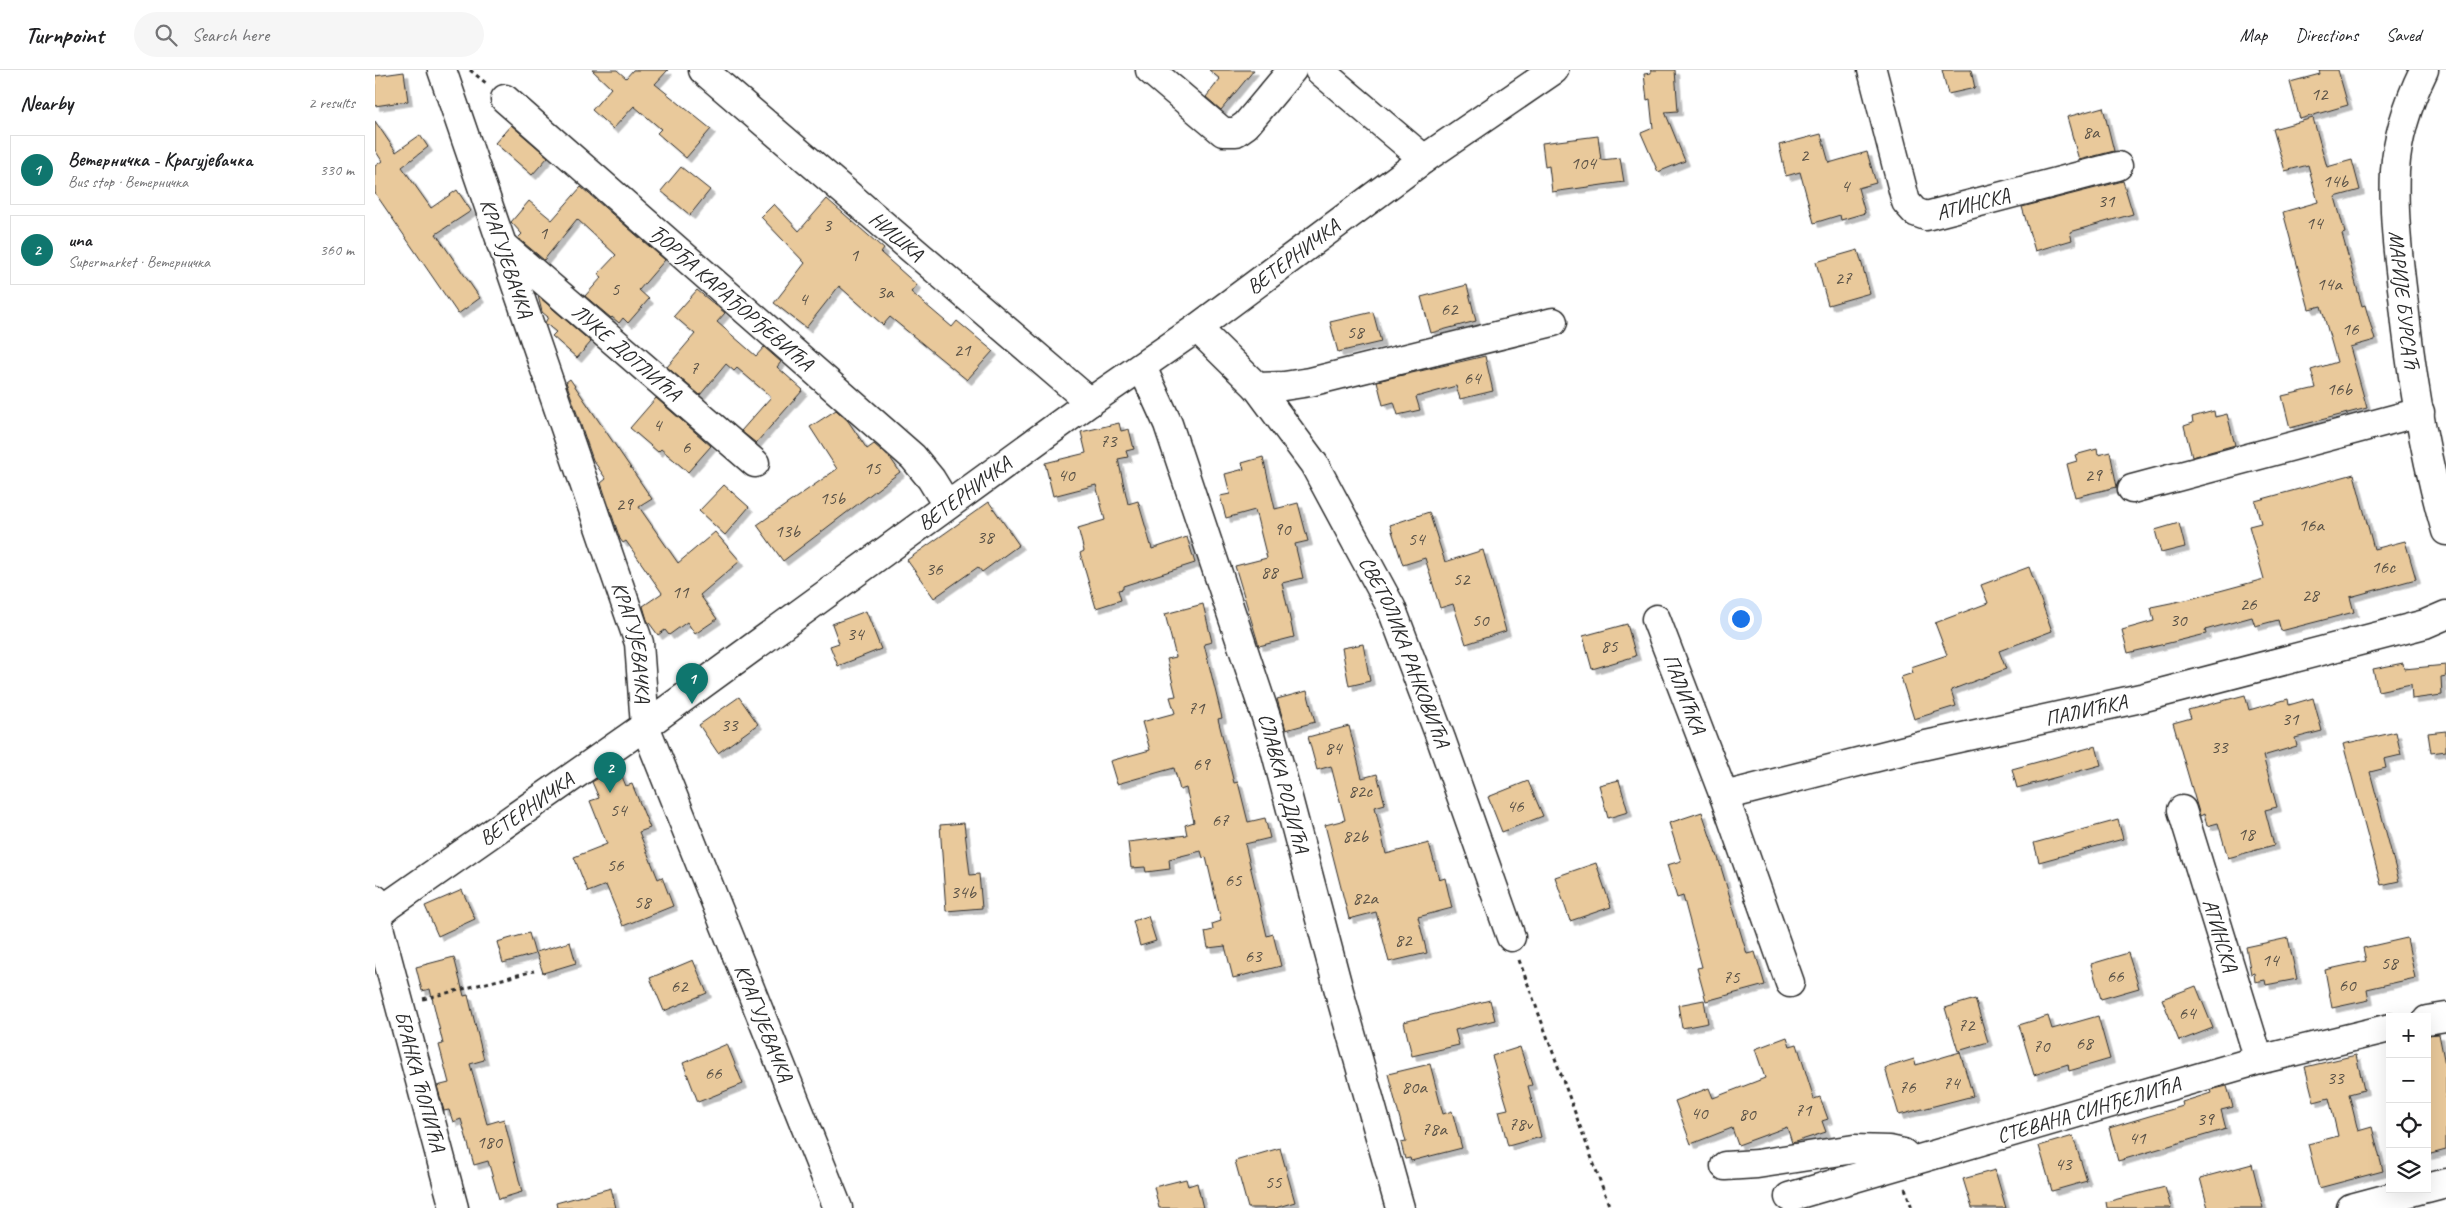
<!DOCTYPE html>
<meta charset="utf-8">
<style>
:root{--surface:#fff;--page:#f6f6f6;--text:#202124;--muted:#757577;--line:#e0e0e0;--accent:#0f766e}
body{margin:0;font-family:Caveat,sans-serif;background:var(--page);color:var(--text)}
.controls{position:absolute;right:15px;bottom:15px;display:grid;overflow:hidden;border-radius:0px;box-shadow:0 5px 20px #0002}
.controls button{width:45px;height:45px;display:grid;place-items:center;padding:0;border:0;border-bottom:1px solid var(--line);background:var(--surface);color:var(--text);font:25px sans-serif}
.you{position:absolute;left:1365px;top:548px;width:18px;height:18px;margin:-12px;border:4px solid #fff;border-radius:50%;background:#1a73e8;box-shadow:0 0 0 8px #1a73e833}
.badge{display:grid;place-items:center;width:32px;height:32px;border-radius:50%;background:var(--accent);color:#fff;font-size:16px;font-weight:700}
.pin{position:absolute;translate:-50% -41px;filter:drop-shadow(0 1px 2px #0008)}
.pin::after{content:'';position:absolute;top:26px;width:18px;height:15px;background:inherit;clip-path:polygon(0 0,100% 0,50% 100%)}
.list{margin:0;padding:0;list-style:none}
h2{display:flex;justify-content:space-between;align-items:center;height:65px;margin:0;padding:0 20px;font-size:21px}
h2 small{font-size:16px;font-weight:400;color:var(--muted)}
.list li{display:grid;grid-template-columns:32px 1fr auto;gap:15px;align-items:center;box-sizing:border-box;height:70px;margin:0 10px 10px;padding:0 10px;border:1px solid var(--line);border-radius:0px}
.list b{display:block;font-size:19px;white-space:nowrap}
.list p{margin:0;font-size:16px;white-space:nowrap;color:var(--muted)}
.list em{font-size:16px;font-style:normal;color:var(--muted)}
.icon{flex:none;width:28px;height:28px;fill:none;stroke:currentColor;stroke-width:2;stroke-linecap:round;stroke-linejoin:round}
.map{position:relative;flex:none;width:2071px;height:1138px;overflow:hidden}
header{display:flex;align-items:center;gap:30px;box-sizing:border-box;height:70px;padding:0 25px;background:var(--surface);border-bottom:1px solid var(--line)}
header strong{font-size:24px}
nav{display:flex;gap:28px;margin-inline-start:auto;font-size:18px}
.search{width:350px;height:45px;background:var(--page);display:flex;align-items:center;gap:12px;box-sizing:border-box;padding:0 18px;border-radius:28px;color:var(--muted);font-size:19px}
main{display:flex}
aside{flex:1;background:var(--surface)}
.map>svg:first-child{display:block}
.building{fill:#e9c99b;stroke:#2b2b2b;filter:url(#shadow)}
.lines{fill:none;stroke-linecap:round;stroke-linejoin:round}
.minor-casing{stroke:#2b2b2b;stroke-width:31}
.path{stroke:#2b2b2b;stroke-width:3;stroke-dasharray:4 4;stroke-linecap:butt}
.minor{stroke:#fff;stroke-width:28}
.labels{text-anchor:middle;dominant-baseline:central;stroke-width:4;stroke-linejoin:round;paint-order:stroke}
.number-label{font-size:19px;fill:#5a5247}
.street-label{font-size:21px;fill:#2b2b2b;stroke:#fff}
</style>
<header>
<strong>Turnpoint</strong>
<div class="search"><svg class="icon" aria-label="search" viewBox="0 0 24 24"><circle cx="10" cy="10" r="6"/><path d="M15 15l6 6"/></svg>Search here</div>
<nav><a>Map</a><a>Directions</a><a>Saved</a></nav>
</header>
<main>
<aside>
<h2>Nearby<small>2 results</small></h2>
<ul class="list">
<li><span class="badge">1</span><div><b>Ветерничка - Крагујевачка</b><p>Bus stop · Ветерничка</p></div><em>330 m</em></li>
<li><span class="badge">2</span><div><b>una</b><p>Supermarket · Ветерничка</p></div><em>360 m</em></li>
</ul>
</aside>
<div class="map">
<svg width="2071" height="1138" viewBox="0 0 2071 1138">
<defs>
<filter id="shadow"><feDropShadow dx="4.5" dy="4.5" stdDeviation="0" flood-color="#0004"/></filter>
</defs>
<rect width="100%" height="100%" fill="#fff"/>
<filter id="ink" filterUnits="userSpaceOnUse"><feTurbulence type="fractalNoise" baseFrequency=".02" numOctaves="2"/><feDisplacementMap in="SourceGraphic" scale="10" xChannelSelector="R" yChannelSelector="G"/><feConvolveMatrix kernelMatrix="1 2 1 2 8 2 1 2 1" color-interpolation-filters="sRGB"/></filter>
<g filter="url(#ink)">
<path class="building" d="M217,0H242L251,8L258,0H293L280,14L336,59L311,88L282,63L286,59L259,36L238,59L217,40L236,18Z
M834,0H879L846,40L831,27L845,9Z
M1276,0H1300L1303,41L1290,42L1310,91L1283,102L1266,63L1278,58L1275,29L1272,30L1269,4L1276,3Z
M1567,0H1596L1600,18L1573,24Z
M1944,0H1963L1973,35L1925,49L1915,12L1945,4Z
M29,2L33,31L0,36V6Z
M1728,37L1739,81L1704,90L1692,47Z
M1938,48L1952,97L1977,90L1985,120L1960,127L1970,163L1967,164L1987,236L1990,235L2000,270L1975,277L1992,338L1915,358L1907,326L1941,318L1936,300L1962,292L1946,236L1934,239L1908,142L1943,132L1933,95L1910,101L1898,59Z
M0,51L21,82L45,65L53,77L27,97L56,138L82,120L96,141L61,164L105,228L83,244L0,123V96L7,91L0,80Z
M136,55L173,87L157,105L120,73Z
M1446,64L1454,93L1492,82L1501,113L1483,118L1490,143L1466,150L1465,145L1439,153L1425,102L1411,106L1404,75Z
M1223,66L1226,90L1245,88L1249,112L1177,122L1174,96L1170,97L1167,73Z
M306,97L335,120L315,145L286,121Z
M1748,111L1758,144L1695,162L1697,170L1660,181L1647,137Z
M206,117L290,190L264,220L274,229L253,253L248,248L244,253L237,247L236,248L210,226L227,207L223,204L241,185L202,149L169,190L143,168L147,164L136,152L154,131L177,150Z
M452,129L509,179L506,183L542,215L536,222L577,257L582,251L618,281L592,310L515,247L508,255L464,216L431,258L399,233L430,193L386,147L399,134L424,161Z
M1483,180L1495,223L1453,235L1441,192Z
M1092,215L1101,251L1056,263L1046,227Z
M322,220L350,243L342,252L381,286L389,277L406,292L402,297L428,320L381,373L366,361L396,327L362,298L359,301L351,294L325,325L292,297L320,264L299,246Z
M163,226L216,272L202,288L177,266L181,262L170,253L173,247L167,242Z
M998,242L1006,272L963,282L955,252Z
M1110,286L1118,321L1085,329L1081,316L1041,327L1045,340L1023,345L1019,332L1008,335L1002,311Z
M195,309L277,429L264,437L303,493L340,462L365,491L325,525L342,549L320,564L312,552L294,565L290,560L283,565L272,550L268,536L287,523L251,471L248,473L245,469L226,413L231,409L218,390L191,312Z
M281,328L336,376L313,402L286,379L283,382L255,358Z
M461,340L473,351L492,379L499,374L516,389L525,402L408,491L382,455L462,399L435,357Z
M1839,341L1840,347L1852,344L1860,375L1817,387L1809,356L1818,353L1817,347Z
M744,353L746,361L754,359L759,379L751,381L753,387L743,389L753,434L763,431L777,479L812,467L820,493L748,516V519L743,520L746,530L721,538L705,483L709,481L703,458L730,450L721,415L678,426L670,393L711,383L706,362Z
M1722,379L1723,385L1735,382L1742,417L1700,427L1692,394L1702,391L1700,385Z
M888,387L900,439L923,433L933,471L920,474L928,508L907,513L919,567L884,576L860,496L892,488L880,440L851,448L845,426L855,424L850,404L869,399L867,393Z
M1979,404L1999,479L2030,471L2041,509L1975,527L1979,542L1906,561L1903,550L1880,556L1877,547L1830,560L1831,564L1753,583L1747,560L1779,551L1776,537L1815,529L1889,509L1874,456L1886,453L1880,431Z
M349,415L374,437L350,465L324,441Z
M614,432L644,475L607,502L603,497L559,528L532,490Z
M1054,442L1070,492L1108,480L1131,561L1091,574L1078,534L1065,538L1050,488L1028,495L1015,455Z
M1804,453L1810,477L1786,483L1780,460Z
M1654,497L1677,561L1624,581L1631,599L1576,620L1581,636L1539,649L1526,607L1538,603L1536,597L1572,585L1560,553L1613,533L1606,515Z
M828,534L837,572L829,574L847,648L843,649L859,713L863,712L873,752L890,748L895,768L870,774L892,866L898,864L906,896L858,908L850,876L833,878L830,862L838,860L837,854L846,851L831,787L828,788L826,781L794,789L795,799L771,802L770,797L756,798L753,772L812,765L810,755L819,752L811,718L805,720L799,698L742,714L735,691L775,680L767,652L800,643L795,627L801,626L792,589L801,587L790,544Z
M491,541L506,579L463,596L455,576L464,573L457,554Z
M1252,554L1261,586L1217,599L1208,566Z
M988,574L995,611L974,616L967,578Z
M2028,593L2029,599L2071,595V606L2066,607L2067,625L2037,629L2036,614L2003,621L1998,599Z
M932,621L940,652L911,660L902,629Z
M1870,625L1874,640L1913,629L1914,635L1938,628L1947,661L1920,668L1922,676L1888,686L1902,737L1890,740L1899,775L1853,788L1843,753L1832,756L1829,744L1825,746L1798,653L1816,648L1813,640Z
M364,627L383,654L343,683L324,655Z
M974,656L987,708L1002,704L1010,734L1000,737L1011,784L1054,773L1064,810L1070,808L1077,838L1043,847L1052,883L1014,892L1001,842L974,849L950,755L970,750L956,696L942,700L933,667Z
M2071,661V681L2056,683L2053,663Z
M2021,662L2026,685L2009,689L2011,698L1995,702L2024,811L2006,815L1968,674Z
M1721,676L1726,695L1642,718L1637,699Z
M243,697L251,716L257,714L275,758L264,762L283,809L287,807L298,836L248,856L231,815L213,822L199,787L232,774L215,731L224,728L217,712Z
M1244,710L1253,742L1233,748L1224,715Z
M1153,711L1168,746L1127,762L1113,727Z
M1327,742L1341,784H1342L1372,884L1380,882L1390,915L1331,931L1322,898L1327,897L1308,826L1302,828L1292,795L1306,791L1294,753Z
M1743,750L1748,769L1664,792L1659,773Z
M589,753L595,805L604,804L607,838L571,841L565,755Z
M1221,793L1236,837L1195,851L1180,807Z
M87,820L100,849L63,866L50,836Z
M773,846L781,871L765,876L758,851Z
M154,863L160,884L128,893L122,872Z
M1913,868L1922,909L1891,915L1890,910L1880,912L1879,903L1876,904L1871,877Z
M2032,868L2040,908L1992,919L1994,930L1957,938L1950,900L1991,891L1988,878Z
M195,872L201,893L168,903L161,882Z
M1753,883L1764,918L1726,929L1716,894Z
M79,887L89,926L93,925L109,990L95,994L112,1054L129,1049L147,1122L124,1129L113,1091L99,1095L86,1049L78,1052L74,1040L69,1041L62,1016L74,1013L64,975L68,974L55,919L47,921L41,897Z
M318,890L332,923L289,941L275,908Z
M1821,916L1838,958L1804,971L1787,929Z
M1600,929L1613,972L1583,981L1570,938Z
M1115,930L1120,950L1080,960L1084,975L1037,986L1029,952Z
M1329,930L1333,953L1307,958L1303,935Z
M1673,946L1677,959L1723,946L1735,989L1694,1001L1693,994L1659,1005L1644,955Z
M2064,964L2071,999V1080L2052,1085V965Z
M1412,967L1415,976L1422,974L1439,1029L1445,1027L1453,1049L1447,1051L1451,1062L1417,1073L1412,1057L1363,1075L1357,1058L1316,1074L1300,1031L1334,1018L1338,1028L1390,1008L1380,979Z
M352,974L368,1014L323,1032L308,993Z
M1145,977L1157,1015L1153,1016L1166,1067L1133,1076L1124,1041L1133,1039L1117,986Z
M1585,982L1598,1026L1524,1045L1510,998L1539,989L1541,995Z
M1981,985L1989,1020L1974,1024L1983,1061L1997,1057L2008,1101L1944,1118L1933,1074L1963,1066L1954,1028L1939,1032L1930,997Z
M1055,994L1068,1044L1077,1041L1087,1078L1036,1091L1035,1088L1030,1089L1026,1073L1031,1072L1013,1004Z
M1852,1016L1858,1037L1846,1040L1851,1059L1743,1091L1734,1058L1808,1036L1807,1032L1836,1023L1835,1020Z
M1698,1066L1712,1111L1677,1121L1664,1076Z
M905,1078L920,1132L900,1138H873L860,1091Z
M1877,1094L1888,1138H1833L1825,1108Z
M1620,1100L1631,1138H1597L1588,1109Z
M811,1109L813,1116L822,1113L828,1138H784L779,1117Z
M1790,1117L1796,1138H1732L1731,1132Z
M236,1118L241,1138H182L181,1133Z"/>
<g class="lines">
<g class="minor-casing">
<g id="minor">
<path id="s1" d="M67,0L264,573L270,656L463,1138"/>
<path id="s2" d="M328,0L715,332"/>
<path d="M775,0L848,62H861L871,55L917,0"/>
<path d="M944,0L1049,89"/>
<path id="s3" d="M1497,0L1531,132L1540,142L1551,146L1743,96"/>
<path id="s4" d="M2049,0C2034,31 2022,67 2020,101C2018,143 2023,185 2028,226C2036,305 2049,385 2071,461"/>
<path id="s5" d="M130,29L538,387L556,409L572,435"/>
<path id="s6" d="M126,174L380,393"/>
<path id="s7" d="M822,258L882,317L939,394L1016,537L1066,669L1136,867"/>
<path id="s8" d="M767,297L793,354L894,656L964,921L1025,1138"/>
<path d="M882,317L909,316L935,312L1178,252"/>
<path d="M1757,419L2045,342"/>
<path id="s9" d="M1281,549L1349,726L1415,913"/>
<path id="s10" d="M1349,726L1542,677L1766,628L2050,554L2071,545"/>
<path id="s11" d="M1807,740L1884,990"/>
<path id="s12" d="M0,829L1,846L79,1138"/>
<path id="s13" d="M0,847L14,835L270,656L715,332L822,258L1049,89L1179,0"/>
<path d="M2052,950L2071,947"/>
<path d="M1350,1096L1382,1094L1479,1079L1514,1080L1528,1083L1537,1091"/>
<path d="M2052,1118L2071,1113"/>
<path id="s14" d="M1414,1127L1884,990L2015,958"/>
<path d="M1976,1138L2047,1119"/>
</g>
</g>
<path class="path" d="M95,0L112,14
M1144,890L1235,1138
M48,929L159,901
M1530,1118L1537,1138"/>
<use href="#minor" class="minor"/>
</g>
</g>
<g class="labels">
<g class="number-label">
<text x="1944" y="24">12</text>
<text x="1716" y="62">8a</text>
<text x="1429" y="85">2</text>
<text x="1208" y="93">104</text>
<text x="1960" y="111">14b</text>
<text x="1470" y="116">4</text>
<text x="1731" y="131">31</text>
<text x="1939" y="153">14</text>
<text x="452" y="155">3</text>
<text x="168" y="163">1</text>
<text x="479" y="185">1</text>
<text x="1468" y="208">27</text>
<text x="1954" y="214">14a</text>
<text x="240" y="219">5</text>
<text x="510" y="222">3a</text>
<text x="428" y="229">4</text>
<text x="1074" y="239">62</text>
<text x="1975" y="259">16</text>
<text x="980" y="262">58</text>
<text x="587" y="280">21</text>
<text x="319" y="298">7</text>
<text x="1097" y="308">64</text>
<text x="1964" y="319">16b</text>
<text x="282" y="355">4</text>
<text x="733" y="371">73</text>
<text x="311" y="377">6</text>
<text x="497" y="398">15</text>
<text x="691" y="405">40</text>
<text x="1718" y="405">29</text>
<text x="457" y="428">15b</text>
<text x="249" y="434">29</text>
<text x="1936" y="455">16a</text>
<text x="907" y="459">90</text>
<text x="412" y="461">13b</text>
<text x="610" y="467">38</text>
<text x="1041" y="469">54</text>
<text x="2008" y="497">16c</text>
<text x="559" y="499">36</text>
<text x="894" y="502">88</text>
<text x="1086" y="509">52</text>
<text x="305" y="522">11</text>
<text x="1935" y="525">28</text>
<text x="1873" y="534">26</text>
<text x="1105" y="550">50</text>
<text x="1803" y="550">30</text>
<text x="480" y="564">34</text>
<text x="1234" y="576">85</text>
<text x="821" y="638">71</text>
<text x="1915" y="649">31</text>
<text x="354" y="655">33</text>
<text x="1844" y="677">33</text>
<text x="958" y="678">84</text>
<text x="826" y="694">69</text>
<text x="985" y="721">82c</text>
<text x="1140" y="736">46</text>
<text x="243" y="740">54</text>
<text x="845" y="750">67</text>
<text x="1871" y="764">18</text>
<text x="980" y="766">82b</text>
<text x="240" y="795">56</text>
<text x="858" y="810">65</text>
<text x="588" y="822">34b</text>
<text x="990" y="828">82a</text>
<text x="267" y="832">58</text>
<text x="1028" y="870">82</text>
<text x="878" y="886">63</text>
<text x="1895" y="890">14</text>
<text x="2014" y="893">58</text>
<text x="1740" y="906">66</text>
<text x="1356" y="907">75</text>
<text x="1972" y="915">60</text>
<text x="304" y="916">62</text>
<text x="1812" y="943">64</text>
<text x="1591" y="955">72</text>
<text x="1709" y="973">68</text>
<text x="1666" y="976">70</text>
<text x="338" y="1003">66</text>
<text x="1960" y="1008">33</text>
<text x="1576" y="1013">74</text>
<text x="1039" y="1017">80a</text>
<text x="1532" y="1017">76</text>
<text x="1428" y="1040">71</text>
<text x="1324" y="1043">40</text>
<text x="1372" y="1044">80</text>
<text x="1830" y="1049">39</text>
<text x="1145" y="1054">78v</text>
<text x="1059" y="1059">78a</text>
<text x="1762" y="1068">41</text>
<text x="114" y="1072">180</text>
<text x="1688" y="1094">43</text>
<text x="898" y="1112">55</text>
</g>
<g class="street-label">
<text stroke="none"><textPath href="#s3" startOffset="210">АТИНСКА</textPath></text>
<text stroke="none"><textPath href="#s2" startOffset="255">НИШКА</textPath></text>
<text stroke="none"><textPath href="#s13" startOffset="1131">ВЕТЕРНИЧКА</textPath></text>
<text stroke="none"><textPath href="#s1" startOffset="199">КРАГУЈЕВАЧКА</textPath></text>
<text stroke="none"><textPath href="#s5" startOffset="301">ЂОРЂА КАРАЂОРЂЕВИЋА</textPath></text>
<text stroke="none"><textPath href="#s4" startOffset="235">МАРИЈЕ БУРСАЋ</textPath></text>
<text stroke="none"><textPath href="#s6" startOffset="166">ЛУКЕ ДОТЛИЋА</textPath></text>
<text stroke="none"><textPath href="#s13" startOffset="726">ВЕТЕРНИЧКА</textPath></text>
<text stroke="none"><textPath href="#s1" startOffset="604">КРАГУЈЕВАЧКА</textPath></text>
<text stroke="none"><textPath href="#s7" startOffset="389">СВЕТОЛИКА РАНКОВИЋА</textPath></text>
<text stroke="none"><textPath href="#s9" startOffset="80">ПАЛИЋКА</textPath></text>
<text stroke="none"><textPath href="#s10" startOffset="372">ПАЛИЋКА</textPath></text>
<text stroke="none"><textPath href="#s8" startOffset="440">СЛАВКА РОДИЋА</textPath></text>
<text stroke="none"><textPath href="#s13" startOffset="186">ВЕТЕРНИЧКА</textPath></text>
<text stroke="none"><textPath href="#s11" startOffset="131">АТИНСКА</textPath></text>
<text stroke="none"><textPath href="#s1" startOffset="1009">КРАГУЈЕВАЧКА</textPath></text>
<text stroke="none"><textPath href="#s12" startOffset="188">БРАНКА ЋОПИЋА</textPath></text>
<text stroke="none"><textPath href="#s14" startOffset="312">СТЕВАНА СИНЂЕЛИЋА</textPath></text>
</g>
</g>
</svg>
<div class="controls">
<button>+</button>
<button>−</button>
<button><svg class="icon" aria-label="locate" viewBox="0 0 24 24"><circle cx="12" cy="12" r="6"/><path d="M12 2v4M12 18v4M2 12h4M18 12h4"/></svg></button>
<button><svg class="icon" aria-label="layers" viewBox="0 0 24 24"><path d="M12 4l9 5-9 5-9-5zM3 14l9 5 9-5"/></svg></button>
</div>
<div class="you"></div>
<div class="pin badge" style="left:317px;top:634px">1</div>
<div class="pin badge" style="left:235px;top:723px">2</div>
</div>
</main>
